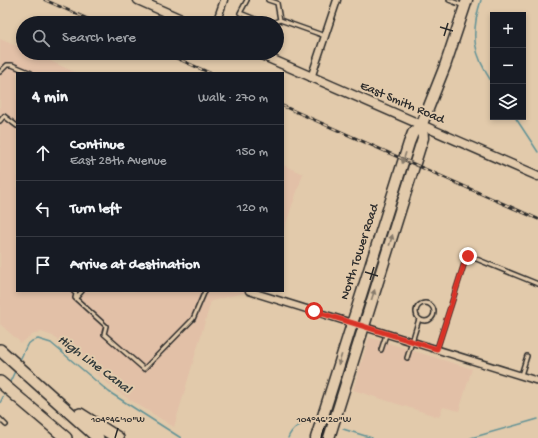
<!DOCTYPE html>
<meta charset="utf-8">
<style>
:root{--surface:#171b24;--page:#20242c;--text:#f1f3f6;--muted:#9ea1a6;--line:#363941}
body{margin:0;font-family:"Gochi Hand",sans-serif;background:var(--page);color:var(--text)}
.controls{position:absolute;right:12px;top:12px;display:grid;overflow:hidden;border-radius:0px;box-shadow:0 2px 6px #0003}
.controls button{width:36px;height:36px;display:grid;place-items:center;padding:0;border:0;border-bottom:1px solid var(--line);background:var(--surface);color:var(--text);font:20px sans-serif}
.stop{position:absolute;width:12px;height:12px;margin:-9px;border:3px solid #d93025;border-radius:50%;background:#fff}
.stop.end{background:#d93025;border-color:#fff;box-shadow:0 1px 4px #0008}
.list{margin:0;padding:0;list-style:none}
h2{display:flex;justify-content:space-between;align-items:center;height:52px;margin:0;padding:0 16px;font-size:17px}
h2 small{font-size:13px;font-weight:400;color:var(--muted)}
.list li{display:grid;grid-template-columns:26px 1fr auto;gap:12px;align-items:center;box-sizing:border-box;height:56px;padding:0 16px;border-top:1px solid var(--line)}
.list b{display:block;font-size:15px;white-space:nowrap}
.list p{margin:0;font-size:13px;white-space:nowrap;color:var(--muted)}
.list em{font-size:13px;font-style:normal;color:var(--muted)}
.icon{flex:none;width:22px;height:22px;fill:none;stroke:currentColor;stroke-width:2;stroke-linecap:round;stroke-linejoin:round}
.map{position:relative;flex:none;width:538px;height:438px;overflow:hidden}
.search{position:absolute;background:var(--surface);box-shadow:0 2px 6px #0003;left:16px;top:16px;width:268px;height:44px;display:flex;align-items:center;gap:10px;box-sizing:border-box;padding:0 14px;border-radius:22px;color:var(--muted);font-size:15px}
.panel{position:absolute;background:var(--surface);box-shadow:0 2px 6px #0003;left:16px;top:72px;width:268px;height:220px;border-radius:0px}
.map>svg:first-child{display:block}
.built{fill:#e2c0a7}
.lines{fill:none;stroke-linecap:round;stroke-linejoin:round}
.stream{stroke:#629296;stroke-width:1.5}
.service-casing{stroke:#2b2b2b;stroke-width:6}
.minor-casing{stroke:#2b2b2b;stroke-width:9}
.tertiary-casing{stroke:#2b2b2b;stroke-width:11}
.primary-casing{stroke:#2b2b2b;stroke-width:13}
.motorway-casing{stroke:#2b2b2b;stroke-width:14}
.service{stroke:#e2caab;stroke-width:3}
.minor{stroke:#e2caab;stroke-width:6}
.tertiary{stroke:#e2caab;stroke-width:8}
.primary{stroke:#e2caab;stroke-width:10}
.motorway{stroke:#e2caab;stroke-width:11}
.rail-casing{stroke:#2b2b2b;stroke-width:3}
.rail{stroke:#e2caab;stroke-width:1.5;stroke-dasharray:4.5;stroke-linecap:butt}
.oneway{fill:#867a6b}
.route{stroke:#d93025;stroke-width:5}
.ticks{fill:none;stroke:#2b2b2b;stroke-width:1.5}
.labels{text-anchor:middle;dominant-baseline:central;stroke-width:4;stroke-linejoin:round;paint-order:stroke}
.street-label{font-size:13px;fill:#2b2b2b;stroke:#e2caab}
.water-label{font-size:14px;font-style:italic;fill:#343c3d;stroke:#e2caab}
.ticks-label{font-size:10px;text-anchor:middle;fill:#2b2b2b;stroke:#e2caab;stroke-width:4;stroke-linejoin:round;paint-order:stroke}
</style>
<div class="map">
<svg width="538" height="438" viewBox="0 0 538 438">
<rect width="100%" height="100%" fill="#e2caab"/>
<filter id="ink" filterUnits="userSpaceOnUse"><feTurbulence type="fractalNoise" baseFrequency=".025" numOctaves="2"/><feDisplacementMap in="SourceGraphic" scale="8" xChannelSelector="R" yChannelSelector="G"/><feConvolveMatrix kernelMatrix="1 2 1 2 8 2 1 2 1" color-interpolation-filters="sRGB"/></filter>
<g filter="url(#ink)">
<path class="built" d="M0,39L23,49V53H32L77,73H17V291H251L211,301L174,427L118,392L53,336L41,332L32,335L21,343L0,324Z
M283,165L303,174L283,232Z
M369,337L472,369L459,411L443,407L439,417L353,390Z"/>
<g class="lines">
<path class="stream" d="M481,0C470,35 473,54 493,84
M515,117L538,152
M19,362L27,345L32,341L38,339L51,343L109,392L181,438
M9,384L16,369
M0,403L5,393
M343,429L372,438
M288,438C292,428 300,423 311,422
M471,438L538,419"/>
<g class="service-casing">
<path id="service" d="M247,0L240,13L265,23
M268,0L277,3L280,20
M449,0L464,6
M272,23L280,20L325,36
M0,72L7,65H12L31,73
M0,121L4,116L17,126
M73,291L76,294L75,298L106,326L104,334L144,369L193,319L205,291
M76,298L82,291
M416 312a9 9 0 1 1 18 0a9 9 0 1 1-18 0Z
M437,349L466,258L469,256L538,284
M381,350L386,335
M407,358L419,319
M521,375L527,356
M0,419L6,425"/>
</g>
<g class="minor-casing">
<path id="minor" d="M216,23L224,0
M311,78L337,0
M249,291L538,381"/>
</g>
<g class="tertiary-casing">
<path id="tertiary" d="M138,0L190,23
M257,53L538,176"/>
</g>
<g class="primary-casing">
<path id="primary" d="M316,438L409,143L413,133L422,124
M329,438L420,147L423,138L422,124L445,66L467,0"/>
</g>
<g class="motorway-casing">
<path id="motorway" d="M0,350L98,438
M0,382L66,438
M80,414L118,438"/>
</g>
<use href="#service" class="service"/>
<use href="#minor" class="minor"/>
<use href="#tertiary" class="tertiary"/>
<use href="#primary" class="primary"/>
<use href="#motorway" class="motorway"/>
<g class="rail-casing">
<path id="rail" d="M45,0L97,23
M165,53L210,73
M283,106L538,219"/>
</g>
<use href="#rail" class="rail"/>
</g>
<defs><path id="oneway-solid" d="M-6-.8H1V-3.2L6.5 0L1 3.2V.8H-6Z"/></defs>
<g class="oneway">
<use href="#oneway-solid" transform="translate(404 158) rotate(109)"/>
<use href="#oneway-solid" transform="translate(391 240) rotate(-73)"/>
<use href="#oneway-solid" transform="translate(373 295) rotate(-72)"/>
<use href="#oneway-solid" transform="translate(340 360) rotate(107)"/>
</g>
</g>
<g class="lines" filter="url(#ink)">
<path class="route" d="M314,311L437,349L466,258L468,256"/>
</g>
<path class="ticks" d="M440,27L453,31M444,36L448,23M365,272L378,276M370,280L374,267M115,438L118,428M321,438L324,428"/>
<g class="labels">
<g class="street-label">
<text transform="translate(402 103) rotate(23)">East Smith Road</text>
<text transform="translate(360 252) rotate(-72)">North Tower Road</text>
</g>
<g class="water-label">
<text transform="translate(94 365) rotate(37)">High Line Canal</text>
</g>
</g>
<g class="ticks-label">
<text x="118" y="422">104°46'10"W</text>
<text x="324" y="422">104°46'20"W</text>
</g>
</svg>
<div class="controls">
<button>+</button>
<button>−</button>
<button><svg class="icon" aria-label="layers" viewBox="0 0 24 24"><path d="M12 4l9 5-9 5-9-5zM3 14l9 5 9-5"/></svg></button>
</div>
<div class="stop" style="left:314px;top:311px"></div>
<div class="stop end" style="left:468px;top:256px"></div>
<div class="search"><svg class="icon" aria-label="search" viewBox="0 0 24 24"><circle cx="10" cy="10" r="6"/><path d="M15 15l6 6"/></svg>Search here</div>
<section class="panel">
<h2>4 min<small>Walk · 270 m</small></h2>
<ul class="list">
<li><svg class="icon" aria-label="ahead" viewBox="0 0 24 24"><path d="M12 20V5M6 11l6-6 6 6"/></svg><div><b>Continue</b><p>East 28th Avenue</p></div><em>150 m</em></li>
<li><svg class="icon" aria-label="left" viewBox="0 0 24 24"><path d="M17 20v-9H6M10 6l-5 5 5 5"/></svg><div><b>Turn left</b></div><em>120 m</em></li>
<li><svg class="icon" aria-label="arrive" viewBox="0 0 24 24"><path d="M6 21V4h12l-3 4 3 4H6"/></svg><div><b>Arrive at destination</b></div></li>
</ul>
</section>
</div>
